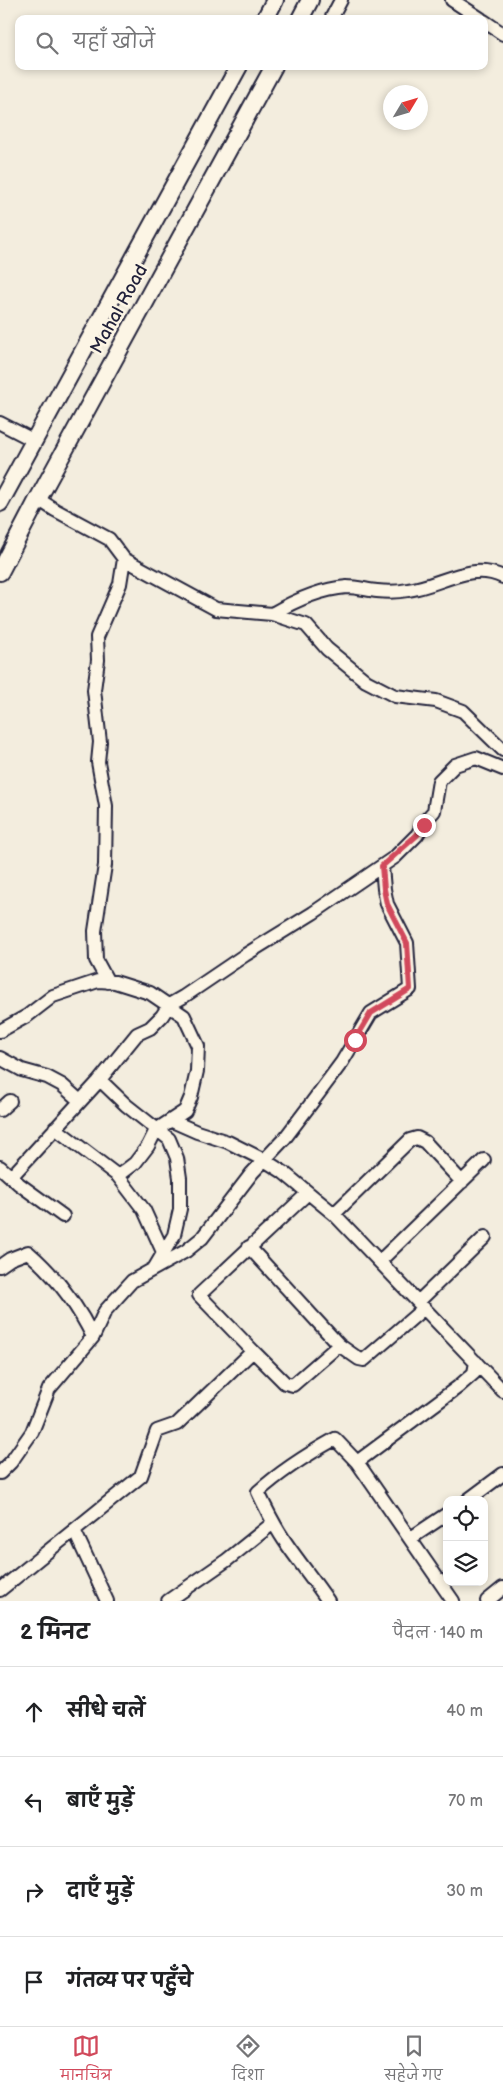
<!DOCTYPE html>
<html lang="hi">
<meta charset="utf-8">
<style>
:root{--surface:#fff;--page:#f6f6f6;--text:#202124;--muted:#757577;--line:#e0e0e0;--accent:#d1495b}
body{margin:0;font-family:"Balsamiq Sans","Playpen Sans Deva",sans-serif;background:var(--page);color:var(--text)}
.controls{position:absolute;right:15px;bottom:15px;display:grid;overflow:hidden;border-radius:10px;box-shadow:0 2px 8px #0003}
.controls button{width:45px;height:45px;display:grid;place-items:center;padding:0;border:0;border-bottom:1px solid var(--line);background:var(--surface);color:var(--text);font:25px sans-serif}
.compass{position:absolute;left:383px;top:85px;width:45px;height:45px;border-radius:50%;background:var(--surface);box-shadow:0 2px 8px #0003;rotate:52deg}
.stop{position:absolute;width:15px;height:15px;margin:-11px;border:4px solid #d1495b;border-radius:50%;background:#fff}
.stop.end{background:#d1495b;border-color:#fff;box-shadow:0 1px 5px #0008}
.list{margin:0;padding:0;list-style:none}
h2{display:flex;justify-content:space-between;align-items:center;height:65px;margin:0;padding:0 20px;font-size:21px}
h2 small{font-size:16px;font-weight:400;color:var(--muted)}
.list li{display:grid;grid-template-columns:32px 1fr auto;gap:15px;align-items:center;box-sizing:border-box;height:90px;padding:0 20px;border-top:1px solid var(--line)}
.list b{display:block;font-size:19px;white-space:nowrap}
.list em{font-size:16px;font-style:normal;color:var(--muted)}
.icon{flex:none;width:28px;height:28px;fill:none;stroke:currentColor;stroke-width:2;stroke-linecap:round;stroke-linejoin:round}
.map{position:relative;flex:none;width:503px;height:1601px;overflow:hidden}
.search{position:absolute;background:var(--surface);box-shadow:0 2px 8px #0003;left:15px;right:15px;top:15px;height:55px;display:flex;align-items:center;gap:12px;box-sizing:border-box;padding:0 18px;border-radius:10px;color:var(--muted);font-size:19px}
.sheet{height:425px;background:var(--surface)}
nav{display:flex;justify-content:space-around;align-items:center;box-sizing:border-box;height:70px;border-top:1px solid var(--line);background:var(--surface);font-size:14px;color:var(--muted)}
nav a{display:grid;justify-items:center;gap:2px}
nav .on{color:var(--accent)}
.map>svg:first-child{display:block}
.lines{fill:none;stroke-linecap:round;stroke-linejoin:round}
.minor-casing{stroke:#22223b;stroke-width:16}
.major-casing{stroke:#22223b;stroke-width:20}
.minor{stroke:#fcf5e5;stroke-width:12}
.major{stroke:#fcf5e5;stroke-width:16}
.route{stroke:#d1495b;stroke-width:6}
.labels{text-anchor:middle;dominant-baseline:central;stroke-width:5;stroke-linejoin:round;paint-order:stroke}
.street-label{font-size:18px;fill:#22223b;stroke:#fcf5e5}
</style>
<div class="map">
<svg width="503" height="1601" viewBox="0 0 503 1601">
<rect width="100%" height="100%" fill="#f3edde"/>
<filter id="ink" filterUnits="userSpaceOnUse"><feTurbulence type="fractalNoise" baseFrequency=".02" numOctaves="2"/><feDisplacementMap in="SourceGraphic" scale="10" xChannelSelector="R" yChannelSelector="G"/><feConvolveMatrix kernelMatrix="1 2 1 2 8 2 1 2 1" color-interpolation-filters="sRGB"/></filter>
<g filter="url(#ink)">
<g class="lines">
<g class="minor-casing">
<path id="minor" d="M452,0L481,19
M332,17L341,0
M484,21L503,34
M0,423L33,440
M38,499L55,510L109,539L124,559L120,584L97,637L98,660L94,690L100,742L98,762L106,806L105,865L95,931L96,960L108,982
M124,559L216,609L272,614L306,625L327,649L366,681L395,696L436,701L463,711L503,750
M272,614C294,601 320,589 347,587C357,587 367,590 377,591C387,592 398,592 408,590C440,586 470,561 503,577
M0,1031L27,1016L53,996L98,981L115,982L150,993L184,1016L198,1046L197,1071L191,1097L185,1111L156,1130L148,1146L135,1163L118,1176
M0,1058L22,1070L47,1077L62,1085L80,1101
M100,1080L126,1105L169,1139L177,1158L180,1178V1209L174,1235L155,1267
M0,1110L10,1101
M172,1121L197,1132L228,1142L264,1160L283,1172L334,1214L503,1391
M55,1128L118,1176L144,1210L163,1252
M0,1167L19,1184L63,1216
M11,1177L98,1082L137,1034L150,1028L162,1016L169,1005L183,997L245,955L313,913L395,857L417,835L426,820L434,811L439,781L455,765L476,758L503,769
M334,1214L410,1140L417,1138L425,1142L462,1182
M249,1247L339,1345
M380,1261L484,1160
M0,1266L10,1259L28,1252C57,1277 77,1304 93,1337
M418,1302L485,1237
M253,1351L199,1295L308,1193
M357,1462L458,1387L474,1373L476,1362
M0,1473L11,1462L32,1432L49,1389L93,1337L105,1311L132,1281L186,1251L202,1238L252,1173L285,1138L310,1105L342,1062L371,1013L410,989L407,943L387,904L384,889L382,867
M468,1500L503,1474
M74,1530L107,1601
M411,1538L447,1514
M0,1590L141,1476L157,1431L177,1424L253,1351L285,1383L293,1385L339,1345L359,1359L364,1360L423,1309
M168,1601L227,1560L273,1523
M328,1601C314,1580 298,1561 284,1540C274,1525 266,1509 258,1492C281,1471 308,1454 335,1439L357,1462L453,1601
M487,1601L503,1588"/>
</g>
<g class="major-casing">
<path id="major" d="M265,19L275,0
M300,19L310,0
M0,503L239,66
M0,572L38,499L274,66"/>
</g>
<use href="#minor" class="minor"/>
<use href="#major" class="major"/>
</g>
</g>
<g class="lines" filter="url(#ink)">
<path class="route" d="M355,1040L371,1013L410,989L407,943L387,904L384,889L382,866L417,835L424,825"/>
</g>
<g class="labels">
<g class="street-label">
<text transform="translate(119 309) rotate(-61)">Mahal Road</text>
</g>
</g>
</svg>
<div class="controls">
<button><svg class="icon" aria-label="locate" viewBox="0 0 24 24"><circle cx="12" cy="12" r="6"/><path d="M12 2v4M12 18v4M2 12h4M18 12h4"/></svg></button>
<button><svg class="icon" aria-label="layers" viewBox="0 0 24 24"><path d="M12 4l9 5-9 5-9-5zM3 14l9 5 9-5"/></svg></button>
</div>
<svg class="compass" viewBox="-18 -18 36 36"><path d="M0-13l5 13h-10z" fill="#e53935"/><path d="M0 13l5-13h-10z" fill="#757577"/></svg>
<div class="stop" style="left:355px;top:1040px"></div>
<div class="stop end" style="left:424px;top:825px"></div>
<div class="search"><svg class="icon" aria-label="search" viewBox="0 0 24 24"><circle cx="10" cy="10" r="6"/><path d="M15 15l6 6"/></svg>यहाँ खोजें</div>
</div>
<section class="sheet">
<h2>2 मिनट<small>पैदल · 140 m</small></h2>
<ul class="list">
<li><svg class="icon" aria-label="ahead" viewBox="0 0 24 24"><path d="M12 20V5M6 11l6-6 6 6"/></svg><div><b>सीधे चलें</b></div><em>40 m</em></li>
<li><svg class="icon" aria-label="left" viewBox="0 0 24 24"><path d="M17 20v-9H6M10 6l-5 5 5 5"/></svg><div><b>बाएँ मुड़ें</b></div><em>70 m</em></li>
<li><svg class="icon" aria-label="right" viewBox="0 0 24 24"><path d="M7 20v-9h11M14 6l5 5-5 5"/></svg><div><b>दाएँ मुड़ें</b></div><em>30 m</em></li>
<li><svg class="icon" aria-label="arrive" viewBox="0 0 24 24"><path d="M6 21V4h12l-3 4 3 4H6"/></svg><div><b>गंतव्य पर पहुँचे</b></div></li>
</ul>
</section>
<nav>
<a class="on"><svg class="icon" aria-label="map" viewBox="0 0 24 24"><path d="M3 6l6-2 6 2 6-2v14l-6 2-6-2-6 2zM9 4v14M15 6v14"/></svg>मानचित्र</a>
<a><svg class="icon" aria-label="directions" viewBox="0 0 24 24"><path d="M12 3l9 9-9 9-9-9zM9 14v-3h6M13 9l2 2-2 2"/></svg>दिशा</a>
<a><svg class="icon" aria-label="saved" viewBox="0 0 24 24"><path d="M7 4h10v16l-5-4-5 4z"/></svg>सहेजे गए</a>
</nav>
